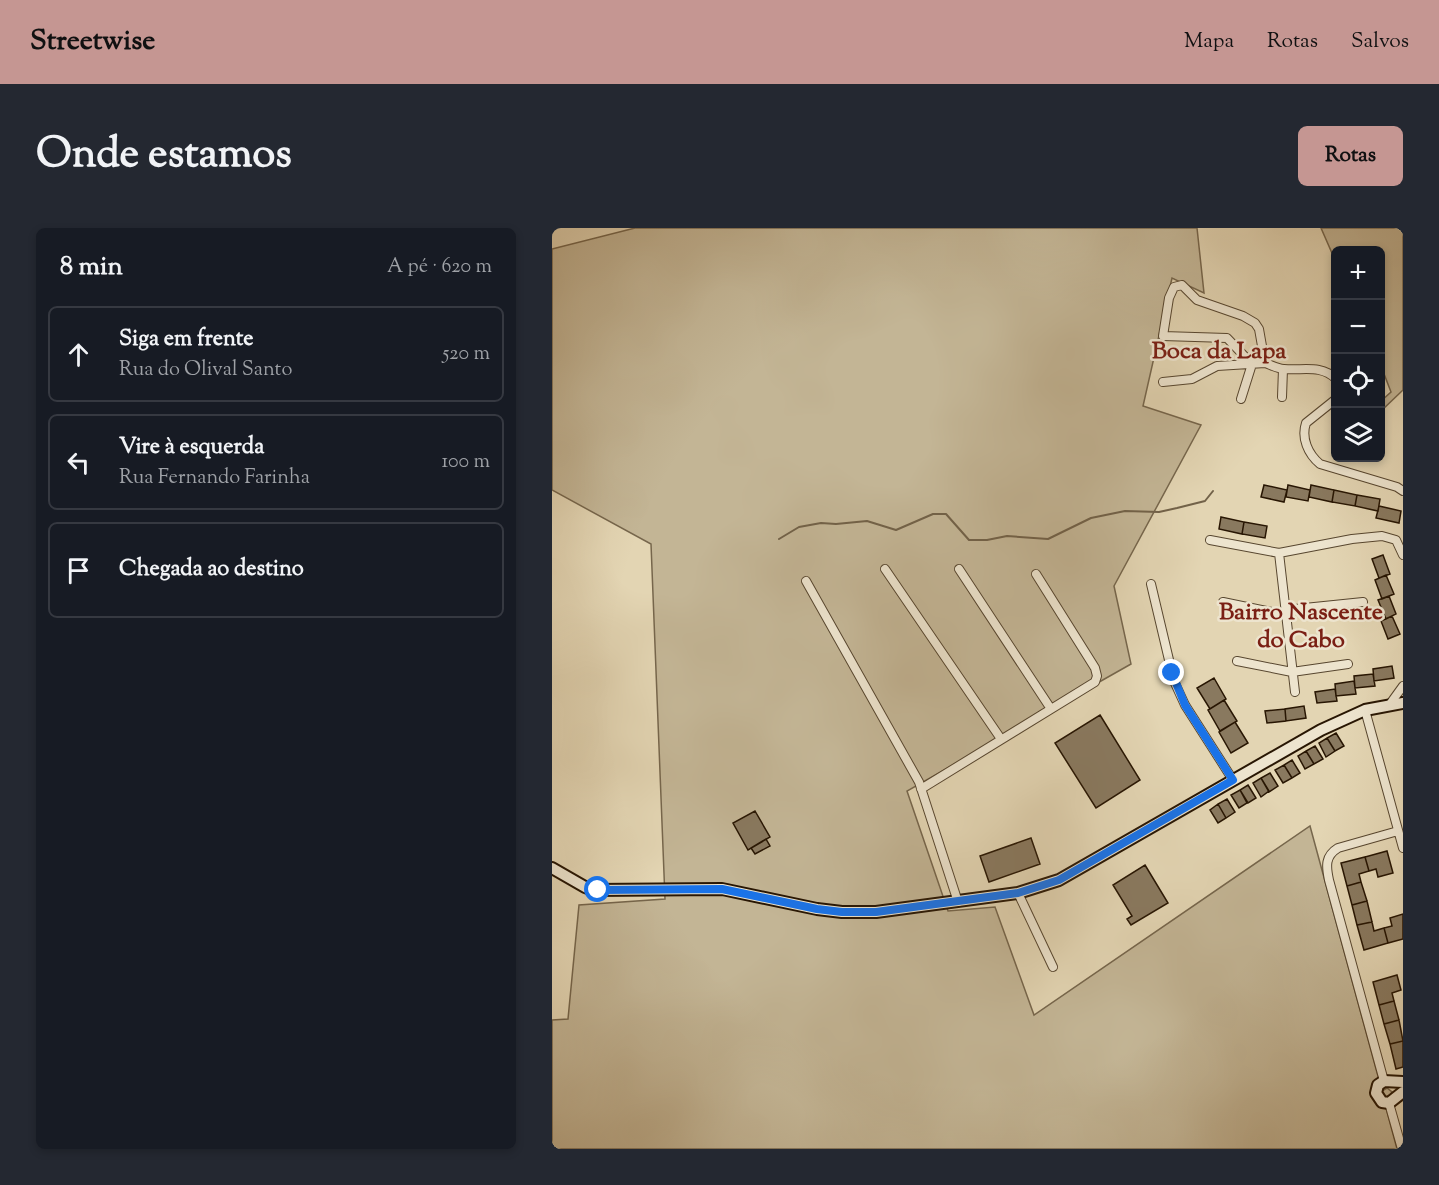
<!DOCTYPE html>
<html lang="pt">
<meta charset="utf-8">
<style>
:root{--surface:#171b24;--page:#242831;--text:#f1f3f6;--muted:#9ea1a6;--line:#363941;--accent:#c59692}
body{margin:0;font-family:"Sorts Mill Goudy",serif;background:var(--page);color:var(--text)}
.controls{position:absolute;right:18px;top:18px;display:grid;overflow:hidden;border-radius:9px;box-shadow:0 3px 9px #0003}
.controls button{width:54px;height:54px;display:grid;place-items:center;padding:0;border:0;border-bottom:2px solid var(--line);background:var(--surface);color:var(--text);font:30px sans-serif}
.stop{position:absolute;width:18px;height:18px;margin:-14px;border:4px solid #1a73e8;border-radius:50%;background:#fff}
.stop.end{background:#1a73e8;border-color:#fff;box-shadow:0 2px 6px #0008}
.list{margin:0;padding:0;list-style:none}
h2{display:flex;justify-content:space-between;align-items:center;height:78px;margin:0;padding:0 24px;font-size:26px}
h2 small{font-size:20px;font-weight:400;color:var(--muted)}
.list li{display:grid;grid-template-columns:39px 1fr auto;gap:18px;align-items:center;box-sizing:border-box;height:96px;margin:0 12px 12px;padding:0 12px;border:2px solid var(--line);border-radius:9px}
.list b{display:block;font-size:22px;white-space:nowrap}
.list p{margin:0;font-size:20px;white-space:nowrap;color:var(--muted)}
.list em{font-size:20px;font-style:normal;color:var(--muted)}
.icon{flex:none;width:33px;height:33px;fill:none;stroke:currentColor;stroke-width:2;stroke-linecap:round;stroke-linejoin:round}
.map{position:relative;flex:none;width:851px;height:921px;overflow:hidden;border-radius:9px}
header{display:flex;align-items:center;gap:36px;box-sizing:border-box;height:84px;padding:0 30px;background:var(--accent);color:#111}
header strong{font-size:28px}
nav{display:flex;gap:33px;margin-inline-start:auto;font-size:21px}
.intro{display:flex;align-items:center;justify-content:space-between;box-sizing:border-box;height:144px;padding:0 36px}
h1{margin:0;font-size:42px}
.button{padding:15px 27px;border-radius:9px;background:var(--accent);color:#111;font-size:21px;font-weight:700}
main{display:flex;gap:36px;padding:0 36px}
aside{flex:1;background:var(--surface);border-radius:9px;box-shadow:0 3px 9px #0003}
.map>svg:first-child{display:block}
.green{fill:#c3b595;stroke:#76664c;stroke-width:1.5}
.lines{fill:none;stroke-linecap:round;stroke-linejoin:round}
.stream{stroke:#726249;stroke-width:2}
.building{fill:#89795f;stroke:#281603;stroke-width:1.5}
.street-casing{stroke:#57462f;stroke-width:10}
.secondary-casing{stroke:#281603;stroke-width:14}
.street{stroke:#ede4ce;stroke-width:8}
.secondary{stroke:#ede4ce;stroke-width:10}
.route{stroke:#1a73e8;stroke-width:8}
.labels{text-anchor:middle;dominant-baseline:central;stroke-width:5;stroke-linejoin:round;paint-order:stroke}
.neighbourhood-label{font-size:24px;font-weight:bold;fill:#7a1f14;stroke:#ede4ce}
</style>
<header>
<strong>Streetwise</strong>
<nav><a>Mapa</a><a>Rotas</a><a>Salvos</a></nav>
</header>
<div class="intro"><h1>Onde estamos</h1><a class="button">Rotas</a></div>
<main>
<aside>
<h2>8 min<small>A pé · 620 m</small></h2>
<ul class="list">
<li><svg class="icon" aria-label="ahead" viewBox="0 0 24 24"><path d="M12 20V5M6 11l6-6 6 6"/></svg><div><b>Siga em frente</b><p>Rua do Olival Santo</p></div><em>520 m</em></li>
<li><svg class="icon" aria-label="left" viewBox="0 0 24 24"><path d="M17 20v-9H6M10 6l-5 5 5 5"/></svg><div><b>Vire à esquerda</b><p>Rua Fernando Farinha</p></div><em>100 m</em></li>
<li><svg class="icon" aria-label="arrive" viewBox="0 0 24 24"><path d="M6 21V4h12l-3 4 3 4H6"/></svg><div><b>Chegada ao destino</b></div></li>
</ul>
</aside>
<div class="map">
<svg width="851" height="921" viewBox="0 0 851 921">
<rect width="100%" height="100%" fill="#e3d5b3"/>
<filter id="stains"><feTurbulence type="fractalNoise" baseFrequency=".00333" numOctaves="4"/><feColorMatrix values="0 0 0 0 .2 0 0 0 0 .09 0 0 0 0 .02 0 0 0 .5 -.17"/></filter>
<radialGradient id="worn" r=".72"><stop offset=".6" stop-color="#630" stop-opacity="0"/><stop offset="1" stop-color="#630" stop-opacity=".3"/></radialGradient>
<path class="green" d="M83,0H645L652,65L620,50L591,178L649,197L562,358L579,436L355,563L396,683L443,679L482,787L758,598L830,863L835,860L840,864L836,870L831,869L845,921H0V792L16,791L27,677L113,671L99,316L0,262V21Z
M769,0H851V162L829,183V173L839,164L829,138L828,22H784L783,32Z"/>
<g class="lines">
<path class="stream" d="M227,311L247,299L269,295L284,296L315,293L344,302L381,286H394L417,312H435L455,308L496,311L539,290L573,283L607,284L625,280L653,273L661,263"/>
</g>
<path class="building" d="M712,257L735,262L732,274L709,269Z
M736,257L758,262L756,273L734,269Z
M759,257L782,262L780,274L757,269Z
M782,262L805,267L803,278L780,274Z
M805,267L828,271L826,283L803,278Z
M827,278L849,283L847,295L824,290Z
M669,289L692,294L690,306L667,301Z
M692,294L715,298L713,310L690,306Z
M831,327L838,346L827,350L820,331Z
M834,347L842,366L830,371L823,352Z
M837,368L844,386L834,391L826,372Z
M840,388L848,406L836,411L829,393Z
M840,438L842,450L822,453L821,441Z
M821,446L823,458L803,460L802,448Z
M662,450L674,471L658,481L645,460Z
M802,453L804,466L784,468L783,456Z
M783,461L785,473L765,475L763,464Z
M672,472L685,493L668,503L656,482Z
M752,478L754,490L734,493L733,481Z
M733,481L734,493L715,495L713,483Z
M548,487L588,552L544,580L503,515Z
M683,494L696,515L679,525L667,504Z
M784,505L792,518L783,523L775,510Z
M775,510L783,523L774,529L767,515Z
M763,518L771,531L762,536L754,523Z
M754,523L762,536L753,541L746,528Z
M740,532L748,545L740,550L732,537Z
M732,537L740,550L731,555L723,542Z
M718,545L726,558L717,564L709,550Z
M709,550L717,563L709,569L701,555Z
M696,557L704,570L696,575L688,562Z
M688,562L695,575L687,580L679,567Z
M675,571L683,584L674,590L666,576Z
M666,576L674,590L666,595L658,582Z
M203,583L218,609L196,622L181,595Z
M479,610L488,636L437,654L428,628Z
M214,611L218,618L203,626L199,620Z
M835,623L841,645L826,649L824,641L817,643L813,629Z
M813,629L817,643L807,646L809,654L795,658L789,635Z
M593,637L616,675L579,697L575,691L580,688L561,657Z
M809,654L815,673L800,677L795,658Z
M815,673L820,694L805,697L800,677Z
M851,686V711L836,715L832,700L840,698L838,690Z
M820,694L822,703L832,700L836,715L812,722L805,697Z
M845,747L849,762L840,765L842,773L827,777L821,754Z
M842,773L847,792L832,796L827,777Z
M847,792L851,813L838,816L832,796Z
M851,813V839L844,841L838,816Z"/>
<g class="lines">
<g class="street-casing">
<path id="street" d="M700,136L675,110L611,108L617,70L622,59L630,57L645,72L691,88L703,95L707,101L713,135C719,137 726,141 732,141C750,143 769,136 784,151
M611,154L640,151L665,138L713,135
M730,169L731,141
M689,171L700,136
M784,171L754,195C749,210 756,226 768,236L845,259L851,263
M658,312L727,325L800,311L830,308L844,312L851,327
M727,325L743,464
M333,341L449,511
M407,341L499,481
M254,353L367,554L406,674
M599,356L622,453L633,477L681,552
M671,374L734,387
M733,382L811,374
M685,433L740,444L796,436
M838,476L851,458
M813,482L851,620
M369,561L543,454L545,448L543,440L484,346
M466,665L501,739
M832,853L777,652C774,638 773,628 786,620L846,603
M837,875L850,921"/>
</g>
<g class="secondary-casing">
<path id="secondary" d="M0,640L33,659L41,662L170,661L265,681L290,684H324L466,665L507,652L769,502L813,482L851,475
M851,854L832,853L826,857L824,865L830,874L837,875L851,864"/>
</g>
<use href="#street" class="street"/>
<use href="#secondary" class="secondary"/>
</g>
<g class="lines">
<path class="route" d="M46,662L170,661L265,681L290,684H324L466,665L507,652L681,552L633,477L620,445"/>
</g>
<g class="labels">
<g class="neighbourhood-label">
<text x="667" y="124">Boca da Lapa</text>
<text x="749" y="385">Bairro Nascente<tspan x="749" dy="28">do Cabo</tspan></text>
</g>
</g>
<rect width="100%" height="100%" filter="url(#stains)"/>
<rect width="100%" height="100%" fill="url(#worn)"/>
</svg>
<div class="controls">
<button>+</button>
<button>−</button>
<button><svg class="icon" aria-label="locate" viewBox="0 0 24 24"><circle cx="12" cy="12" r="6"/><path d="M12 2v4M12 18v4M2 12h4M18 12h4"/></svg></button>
<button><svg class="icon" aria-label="layers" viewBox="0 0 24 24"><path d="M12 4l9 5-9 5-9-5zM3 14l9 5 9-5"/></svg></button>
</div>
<div class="stop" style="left:46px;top:662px"></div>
<div class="stop end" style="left:620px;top:445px"></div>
</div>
</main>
